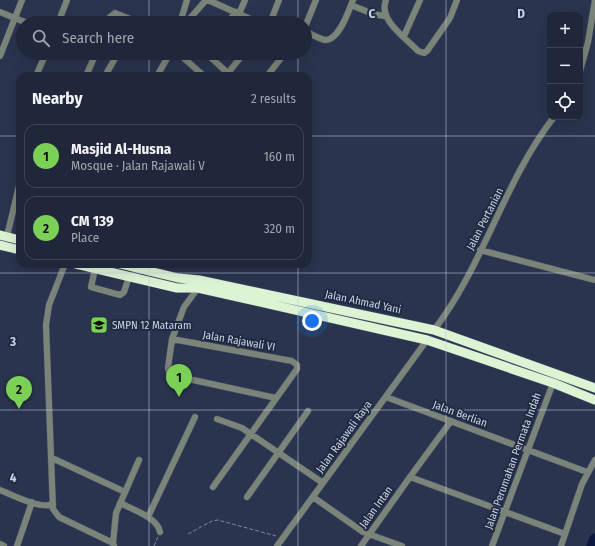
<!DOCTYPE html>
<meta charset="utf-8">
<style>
:root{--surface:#20273a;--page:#2d3345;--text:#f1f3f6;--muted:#a2a5af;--line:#3d4454;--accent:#7bd156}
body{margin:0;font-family:"Fira Sans Condensed",sans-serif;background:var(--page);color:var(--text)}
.controls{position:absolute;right:12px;top:12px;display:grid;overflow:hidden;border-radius:8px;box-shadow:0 4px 16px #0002}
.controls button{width:36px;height:36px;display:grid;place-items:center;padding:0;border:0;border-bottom:1px solid var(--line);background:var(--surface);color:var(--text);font:20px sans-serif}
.you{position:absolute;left:312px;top:321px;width:14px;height:14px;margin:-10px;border:3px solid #fff;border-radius:50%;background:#1a73e8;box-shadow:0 0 0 6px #1a73e833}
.badge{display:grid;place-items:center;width:26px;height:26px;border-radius:50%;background:var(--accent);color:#111;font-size:13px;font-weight:700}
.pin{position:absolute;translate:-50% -33px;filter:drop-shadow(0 1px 2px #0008)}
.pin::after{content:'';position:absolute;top:21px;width:14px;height:12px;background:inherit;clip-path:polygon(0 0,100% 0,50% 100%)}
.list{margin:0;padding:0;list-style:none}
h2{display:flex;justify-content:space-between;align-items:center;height:52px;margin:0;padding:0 16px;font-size:17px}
h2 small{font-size:13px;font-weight:400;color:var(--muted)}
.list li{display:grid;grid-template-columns:26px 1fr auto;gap:12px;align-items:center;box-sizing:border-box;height:64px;margin:0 8px 8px;padding:0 8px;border:1px solid var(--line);border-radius:12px}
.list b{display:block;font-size:15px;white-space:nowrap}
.list p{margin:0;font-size:13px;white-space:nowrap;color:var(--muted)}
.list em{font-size:13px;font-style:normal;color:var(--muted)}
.icon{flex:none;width:22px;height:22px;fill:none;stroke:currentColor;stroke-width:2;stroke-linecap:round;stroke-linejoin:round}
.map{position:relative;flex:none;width:595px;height:546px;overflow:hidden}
.search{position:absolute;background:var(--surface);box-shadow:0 4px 16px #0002;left:16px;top:16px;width:296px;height:44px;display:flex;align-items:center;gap:10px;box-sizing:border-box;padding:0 14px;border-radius:22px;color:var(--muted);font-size:15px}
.panel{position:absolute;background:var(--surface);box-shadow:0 4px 16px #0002;left:16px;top:72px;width:296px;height:196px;border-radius:12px}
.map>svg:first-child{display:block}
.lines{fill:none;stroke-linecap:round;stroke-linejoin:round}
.river{stroke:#0c1740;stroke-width:11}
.minor-casing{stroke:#475069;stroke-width:7}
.highway-casing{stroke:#475069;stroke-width:10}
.path{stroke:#80889d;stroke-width:1;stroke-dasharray:4 2;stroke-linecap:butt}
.minor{stroke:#7b8478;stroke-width:6}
.highway{stroke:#dcf3d4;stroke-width:9}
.grid{fill:none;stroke:#cbd2e3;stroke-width:1;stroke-opacity:0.55}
.labels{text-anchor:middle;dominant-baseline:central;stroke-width:4;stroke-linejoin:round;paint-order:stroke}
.street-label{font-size:11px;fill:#cbd2e3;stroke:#202a43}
.poi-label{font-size:11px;fill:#cbd2e3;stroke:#202a43;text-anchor:start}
.grid-label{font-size:13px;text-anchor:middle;font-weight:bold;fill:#cbd2e3;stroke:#202a43;stroke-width:4;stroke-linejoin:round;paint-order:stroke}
</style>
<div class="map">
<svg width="595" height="546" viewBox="0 0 595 546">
<rect width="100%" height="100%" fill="#2a344e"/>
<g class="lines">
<path class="river" d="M592,546L595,539"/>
<g class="minor-casing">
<path id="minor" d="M208,0L259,23
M386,0C378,20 405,37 418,51L424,53L427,51L450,18L457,0
M351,5L373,14L385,16
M0,12L27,23
M239,14L245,0
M58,23L67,0
M108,23L110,17L115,13L140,23
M180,23L187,0
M186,23L206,0
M227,23L236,12
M270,23L279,0
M305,27L316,0
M305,31C311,34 319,39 325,40C339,41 349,10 353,0
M404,36L420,0
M178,53L204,76
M206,53L231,76
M0,56L22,0
M580,71L588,42L595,0
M228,73L244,53
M36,76L46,53
M86,76L96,53
M105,76L118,53
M157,76L170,53
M267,76L285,53
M20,116V120
M7,236L20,182
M480,250L595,280
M65,264L49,305L46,325L53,509L59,517L113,543L114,546
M95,269L91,287L120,295L124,292L129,277
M434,330C484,265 504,181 554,117
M172,339L184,307L198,288
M386,397L587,472
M217,419L242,428L323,483
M52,458L125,492
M410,477L451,421
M213,487L297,369V365L292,361L172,339L168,368L170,375L276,398
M0,490C13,495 41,510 53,504
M247,497L308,411
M313,497L363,532L402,546
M120,503C132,509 158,518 160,532
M148,517L195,417
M113,543L116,513L139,460
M0,544L4,546
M17,546L32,502
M277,546L427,340
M361,546L410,477L565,534
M492,546L553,383
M561,546L582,484L595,460"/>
</g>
<g class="highway-casing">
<path id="highway" d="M0,235L20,240
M0,245L20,250
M76,264L177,288H198L427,340L553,383L595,400
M120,264L178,278L199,280L434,330L595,388"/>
</g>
<path class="path" d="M188,534L212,521L218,520L276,536
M154,546L158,537"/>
<use href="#minor" class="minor"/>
<use href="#highway" class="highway"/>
</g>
<path class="grid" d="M149,0V23M298,0V23M446,0V546M149,53V76M298,53V76M0,136H20M308,136H595M149,264V546M298,264V546M0,273H595M0,410H595"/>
<defs>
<g id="school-square" transform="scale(0.9)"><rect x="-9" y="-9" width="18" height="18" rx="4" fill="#7bd156" stroke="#202a43"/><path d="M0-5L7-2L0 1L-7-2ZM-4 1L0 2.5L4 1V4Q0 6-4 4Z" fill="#111"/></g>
</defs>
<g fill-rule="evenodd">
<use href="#school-square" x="99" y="325"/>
</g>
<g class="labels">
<g class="street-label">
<text transform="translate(485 219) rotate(-63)">Jalan Pertanian</text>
<text transform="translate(363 302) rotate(12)">Jalan Ahmad Yani</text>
<text transform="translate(239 341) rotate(10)">Jalan Rajawali VI</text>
<text transform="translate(460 414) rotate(20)">Jalan Berlian</text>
<text transform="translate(344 437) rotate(-54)">Jalan Rajawali Raya</text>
<text transform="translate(513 461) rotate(-70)">Jalan Perumahan Permata Indah</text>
<text transform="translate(376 507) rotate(-54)">Jalan Intan</text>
</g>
<g class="poi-label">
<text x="112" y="325">SMPN 12 Mataram</text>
</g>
</g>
<g class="grid-label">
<text x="372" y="18">C</text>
<text x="521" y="18">D</text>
<text x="13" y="346">3</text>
<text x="13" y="482">4</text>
</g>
</svg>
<div class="controls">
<button>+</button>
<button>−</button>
<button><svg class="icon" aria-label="locate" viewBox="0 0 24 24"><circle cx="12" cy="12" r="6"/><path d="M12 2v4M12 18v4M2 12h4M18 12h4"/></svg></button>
</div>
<div class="you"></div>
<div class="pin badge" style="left:179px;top:397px">1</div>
<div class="pin badge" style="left:19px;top:409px">2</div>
<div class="search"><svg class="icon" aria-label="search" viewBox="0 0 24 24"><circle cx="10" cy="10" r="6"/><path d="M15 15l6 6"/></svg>Search here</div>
<section class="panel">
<h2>Nearby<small>2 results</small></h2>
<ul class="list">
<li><span class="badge">1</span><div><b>Masjid Al-Husna</b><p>Mosque · Jalan Rajawali V</p></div><em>160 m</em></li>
<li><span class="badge">2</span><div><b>CM 139</b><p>Place</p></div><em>320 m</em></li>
</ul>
</section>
</div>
